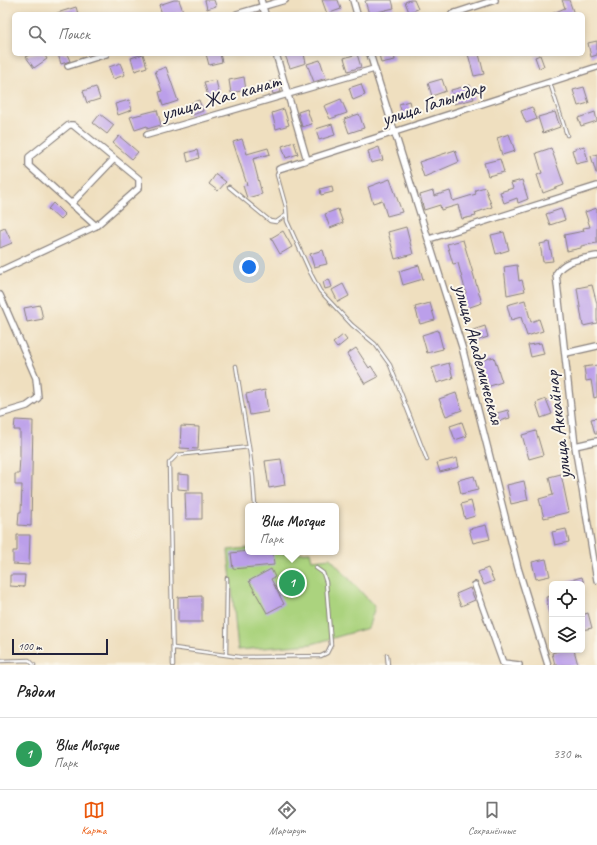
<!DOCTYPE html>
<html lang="ru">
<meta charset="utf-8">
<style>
:root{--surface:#fff;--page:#f2f2f2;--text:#222;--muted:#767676;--line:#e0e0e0;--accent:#ea580c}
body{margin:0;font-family:Caveat,sans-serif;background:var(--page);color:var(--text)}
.controls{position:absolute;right:12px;bottom:12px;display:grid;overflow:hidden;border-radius:6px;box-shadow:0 2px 6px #0003}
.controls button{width:36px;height:36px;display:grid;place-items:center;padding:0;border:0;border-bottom:1px solid var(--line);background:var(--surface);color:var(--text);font:20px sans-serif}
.scale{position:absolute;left:12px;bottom:10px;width:96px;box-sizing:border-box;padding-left:4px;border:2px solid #22223b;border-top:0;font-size:11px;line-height:14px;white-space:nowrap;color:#22223b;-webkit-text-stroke:3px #fbf7ec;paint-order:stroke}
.you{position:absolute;left:249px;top:267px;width:14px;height:14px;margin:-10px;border:3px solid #fff;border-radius:50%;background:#1a73e8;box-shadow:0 0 0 6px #1a73e833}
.badge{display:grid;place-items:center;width:26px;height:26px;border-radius:50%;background:var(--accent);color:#fff;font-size:13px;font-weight:700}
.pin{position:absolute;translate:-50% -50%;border:2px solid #fff;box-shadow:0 1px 4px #0006}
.popup{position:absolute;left:245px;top:503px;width:94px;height:52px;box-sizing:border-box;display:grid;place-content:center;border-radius:6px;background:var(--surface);filter:drop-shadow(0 1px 3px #0005);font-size:13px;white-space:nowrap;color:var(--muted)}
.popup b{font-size:15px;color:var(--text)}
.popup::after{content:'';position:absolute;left:50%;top:100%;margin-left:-8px;border:8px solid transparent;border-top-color:var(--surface)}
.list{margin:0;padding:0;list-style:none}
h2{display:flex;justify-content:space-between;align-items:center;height:52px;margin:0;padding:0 16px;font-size:17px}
h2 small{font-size:13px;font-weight:400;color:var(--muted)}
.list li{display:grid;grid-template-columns:26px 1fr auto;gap:12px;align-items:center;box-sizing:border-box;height:72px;padding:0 16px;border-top:1px solid var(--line)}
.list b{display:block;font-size:15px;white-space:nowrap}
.list p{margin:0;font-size:13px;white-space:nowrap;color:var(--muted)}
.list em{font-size:13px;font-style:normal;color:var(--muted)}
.icon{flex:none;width:22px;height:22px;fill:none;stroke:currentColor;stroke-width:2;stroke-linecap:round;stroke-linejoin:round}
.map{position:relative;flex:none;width:597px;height:665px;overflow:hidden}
.search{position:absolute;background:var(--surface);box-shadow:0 2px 6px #0003;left:12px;right:12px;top:12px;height:44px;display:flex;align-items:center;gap:10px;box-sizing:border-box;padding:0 14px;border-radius:6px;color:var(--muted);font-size:15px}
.sheet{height:124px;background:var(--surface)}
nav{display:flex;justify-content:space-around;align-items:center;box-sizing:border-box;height:56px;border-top:1px solid var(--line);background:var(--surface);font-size:11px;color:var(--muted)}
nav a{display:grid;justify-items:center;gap:2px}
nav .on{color:var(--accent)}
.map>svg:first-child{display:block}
.green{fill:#abd37e;stroke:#667a5c}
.building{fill:#bb9fea}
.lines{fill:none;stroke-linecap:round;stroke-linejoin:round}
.service-casing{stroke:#88807d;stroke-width:4.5}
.minor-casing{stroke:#88807d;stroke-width:8}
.service{stroke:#fff;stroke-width:2.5}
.minor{stroke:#fff;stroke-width:5.5}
.labels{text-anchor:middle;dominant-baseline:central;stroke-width:4;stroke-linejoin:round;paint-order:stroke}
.street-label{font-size:20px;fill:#22223b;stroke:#fbf7ec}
</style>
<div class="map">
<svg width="597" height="665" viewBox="0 0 597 665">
<rect width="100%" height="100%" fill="#fbf7ec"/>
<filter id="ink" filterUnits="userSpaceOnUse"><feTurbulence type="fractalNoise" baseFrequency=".025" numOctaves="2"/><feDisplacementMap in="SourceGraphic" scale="8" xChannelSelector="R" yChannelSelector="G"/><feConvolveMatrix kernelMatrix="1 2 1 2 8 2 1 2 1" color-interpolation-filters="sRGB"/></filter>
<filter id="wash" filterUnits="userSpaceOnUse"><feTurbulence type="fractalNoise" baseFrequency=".012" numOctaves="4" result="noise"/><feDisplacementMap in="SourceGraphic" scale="16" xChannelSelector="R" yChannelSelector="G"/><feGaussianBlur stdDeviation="0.9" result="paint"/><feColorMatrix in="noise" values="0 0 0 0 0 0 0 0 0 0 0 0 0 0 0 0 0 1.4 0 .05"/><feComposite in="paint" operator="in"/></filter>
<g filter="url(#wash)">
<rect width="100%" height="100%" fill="#efdfbf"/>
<path class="green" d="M248,548V552H276L277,554L310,552L312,560L330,558L375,607L368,628L312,644L238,650L228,550Z"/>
<g id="blocks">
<path class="building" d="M174,0H179L183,11L174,14H162L159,5Z
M205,0H214L216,6L207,9Z
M322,0H338L341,9L327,14Z
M369,0H392L394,8L369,14L365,1Z
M410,0H414L418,9L409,12L405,2Z
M562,0H569L574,14H551L565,8Z
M76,7L78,14H57V13Z
M597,41V55L591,57L588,43Z
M30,54H44L47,59L34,68L26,57Z
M58,54H67L70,61L61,64Z
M143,54L147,67L135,71L131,58Z
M206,54H220L222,62L209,65Z
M289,54H304L306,63L290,68L285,55Z
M357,54L361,67L348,71L344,58Z
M379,54H394L395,60L381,63Z
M468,54H479L484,74L474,76Z
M540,55L544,66L539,68L535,57Z
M320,60L326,78L314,82L307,64Z
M120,63L125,75L113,79L109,67Z
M166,67L178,101L163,106L159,92L162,91L155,71Z
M244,77L246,90L231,93L229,80Z
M442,79L446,91L432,96L428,83Z
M216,80L219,94L208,96L204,82Z
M277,80L281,92L273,94L269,82Z
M361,84L365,95L353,100L349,88Z
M470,85L474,99L454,104L451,90Z
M96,87L100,99L87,103L83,91Z
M584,87L589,103L578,106L573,90Z
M341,99L347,113L330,119L324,106Z
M129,100L132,110L118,115L115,104Z
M199,100L203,111L190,116L186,105Z
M409,101L412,113L403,116L399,104Z
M532,107L537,119L526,123L521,111Z
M284,109L289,125L276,129L272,113Z
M307,109L312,124L302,127L298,112Z
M157,110L161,125L147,129V126L135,130L130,117Z
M555,112L560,127L543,133L538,117Z
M595,112L597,121L581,126L578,118Z
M100,114L114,125L107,134L93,123Z
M359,114L364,128L349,133L344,119Z
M332,124L335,135L319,140L316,129Z
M509,134L515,151L502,155L497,138Z
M119,136L138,152L132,159L113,143Z
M242,139L247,154L268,148L270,154L253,159L262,194L247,198L243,186L247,185L233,142Z
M294,142L298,154L286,158L282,146Z
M584,146L588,161L576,164L572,150Z
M379,147L383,160L371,163L368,151Z
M551,148L564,185L543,193L537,175L542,173L536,153Z
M197,150L199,158L188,162L186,153Z
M455,150L459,162L424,177L419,162Z
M597,154V173H596L591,156Z
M500,159L504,172L488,176L484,163Z
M216,174L226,182L218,191L209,184Z
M390,179L402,212L387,216L382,200L373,203L368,187Z
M522,180L528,199L518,203L517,198L504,203L500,192L513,188L511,183Z
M332,186L333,192L321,195L320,189Z
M485,187L492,207L475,213L476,216L462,219L458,205L441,210L440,205L424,210L420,195L433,191L434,196L450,191L453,201L476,194L475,190Z
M53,203L65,215L60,220L48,209Z
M597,208V243L581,246V248L567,251L564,235L584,231L583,228L590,227L585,212Z
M338,209L343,223L330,228L325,214Z
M561,209L565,220L550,225L546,214Z
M406,227L413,254L395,259L388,232Z
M5,228L12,243L0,248V230Z
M283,231L292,247L280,254L271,238Z
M504,232L509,250L496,254L491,235Z
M463,240L482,303L464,309L459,295L466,293L458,263L453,264L447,244Z
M549,242L553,261L543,262L540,244Z
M323,250L327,264L314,267L310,254Z
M419,265L423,279L403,285L399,271Z
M517,265L519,281L522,280L525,291L507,295L504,267Z
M329,279L332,287L325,289L323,282Z
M343,284L349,296L338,302L332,290Z
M592,285L597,304V323L583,326L577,288Z
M525,300L531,322L539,319L543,331L527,336L521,317L511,320L507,305Z
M430,303L435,320L420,324L415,307Z
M40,305L43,319L27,322L24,308Z
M485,326L488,337L473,342L470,331Z
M438,330L443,349L427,353L422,335Z
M343,335L347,340L337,348L333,343Z
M541,343L544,354L531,357L528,345Z
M356,348L369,368L371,366L378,377L365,384L347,354Z
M494,357L502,382L487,387L479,361Z
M449,363L453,378L437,383L432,368Z
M597,365V397L594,398L591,380L586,381L584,367Z
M265,390L268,412L250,415L246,394Z
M456,393L462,410L446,416L439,399Z
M546,399L552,414L541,418L536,403Z
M508,410L510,418L499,421L497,413Z
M597,418V434H595L591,419Z
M15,420L33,421L31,526L18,525L19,512H21L22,485H15V474H19L20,457V430H14Z
M462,422L467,436L455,440L450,426Z
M181,426L199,427L198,449L180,448Z
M536,431L543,455L529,459L522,435Z
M457,458L459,467L440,472L437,463Z
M281,459L285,485L269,488L265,461Z
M178,474L189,475V490L178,489Z
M561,474L569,512L544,518L539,499L553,495L549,477Z
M474,476L478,490L461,494L458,480Z
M524,481L528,500L511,504L507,485Z
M185,493H202V519H186Z
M471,501L475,516L465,519L461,504Z
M486,525L490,539L473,543L469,529Z
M566,529L569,542L555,545L552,532Z
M17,535H30L29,565L13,564V551H17Z
M248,551L273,552L274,565L233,569L231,553Z
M546,559L550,576L536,579L532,562Z
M488,568L494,581L484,585L478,572Z
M271,569L275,577L271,579L284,604L267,613L249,581Z
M10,575H25L24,587L10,586Z
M582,577L584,584H563V582Z
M470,588L475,600L461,606L456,594Z
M202,596V622H178V597Z
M552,596V613H549L546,597Z
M588,613L592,628L582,630V615Z
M561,650H574L578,665H555L552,653Z"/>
</g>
</g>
<g filter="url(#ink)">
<use href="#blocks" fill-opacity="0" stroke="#88807d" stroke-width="1"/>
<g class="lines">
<g class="service-casing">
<path id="service" d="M550,83L567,135
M279,169L277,175L286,207L287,221L311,274L320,291L352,325L375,344L390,365L427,460
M229,187L270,221L276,222L286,215
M236,366L249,447
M174,648L240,657L321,656L327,653L331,645L326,582L323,573L316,568
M226,655L227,578
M387,655L388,665
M0,661L29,660L34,665
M173,665L169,463L177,455L249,447L253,477L255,506"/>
</g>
<g class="minor-casing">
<path id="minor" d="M261,0L265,14
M353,0L357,14
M237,14L285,0
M452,14L495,0
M276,54L307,160
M370,54L462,347L518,568L548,665
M68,66L106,54
M147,135L374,69
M279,169L597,67
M71,204L114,159
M429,239L597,186
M597,256C582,259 565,259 556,274L575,446L597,580
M0,271L96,226L139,188V179L73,125H69L29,157V166L96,226
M0,295L36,378L38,398L27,406L0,414
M566,353L597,346
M575,446L597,441
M475,585L503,663L519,665"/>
</g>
<use href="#service" class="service"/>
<use href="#minor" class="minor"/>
</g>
</g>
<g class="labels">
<g class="street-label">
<text transform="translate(221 97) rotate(-16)">улица Жас канат</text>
<text transform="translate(433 103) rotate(-18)">улица Галымдар</text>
<text transform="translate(479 354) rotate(75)">улица Академическая</text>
<text transform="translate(558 425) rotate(-97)">улица Аккайнар</text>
</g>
</g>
</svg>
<div class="controls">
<button><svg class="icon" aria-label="locate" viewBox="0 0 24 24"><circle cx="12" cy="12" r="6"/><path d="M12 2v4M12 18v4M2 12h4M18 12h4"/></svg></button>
<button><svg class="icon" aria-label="layers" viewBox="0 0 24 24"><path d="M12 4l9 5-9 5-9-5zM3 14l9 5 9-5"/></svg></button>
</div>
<div class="scale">100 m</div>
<div class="you"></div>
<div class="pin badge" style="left:292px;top:583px;background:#2e9e5b">1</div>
<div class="popup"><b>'Blue Mosque</b>Парк</div>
<div class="search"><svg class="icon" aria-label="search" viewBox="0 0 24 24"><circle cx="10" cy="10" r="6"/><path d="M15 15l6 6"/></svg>Поиск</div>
</div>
<section class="sheet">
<h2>Рядом<small></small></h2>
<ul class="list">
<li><span class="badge" style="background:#2e9e5b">1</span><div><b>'Blue Mosque</b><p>Парк</p></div><em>330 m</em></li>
</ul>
</section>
<nav>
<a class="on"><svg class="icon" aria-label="map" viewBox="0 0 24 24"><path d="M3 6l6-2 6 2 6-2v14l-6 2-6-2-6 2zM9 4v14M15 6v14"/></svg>Карта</a>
<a><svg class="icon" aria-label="directions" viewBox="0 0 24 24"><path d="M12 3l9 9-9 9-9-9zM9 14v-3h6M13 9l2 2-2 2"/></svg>Маршрут</a>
<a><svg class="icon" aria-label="saved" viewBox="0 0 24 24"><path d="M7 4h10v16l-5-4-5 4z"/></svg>Сохранённые</a>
</nav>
